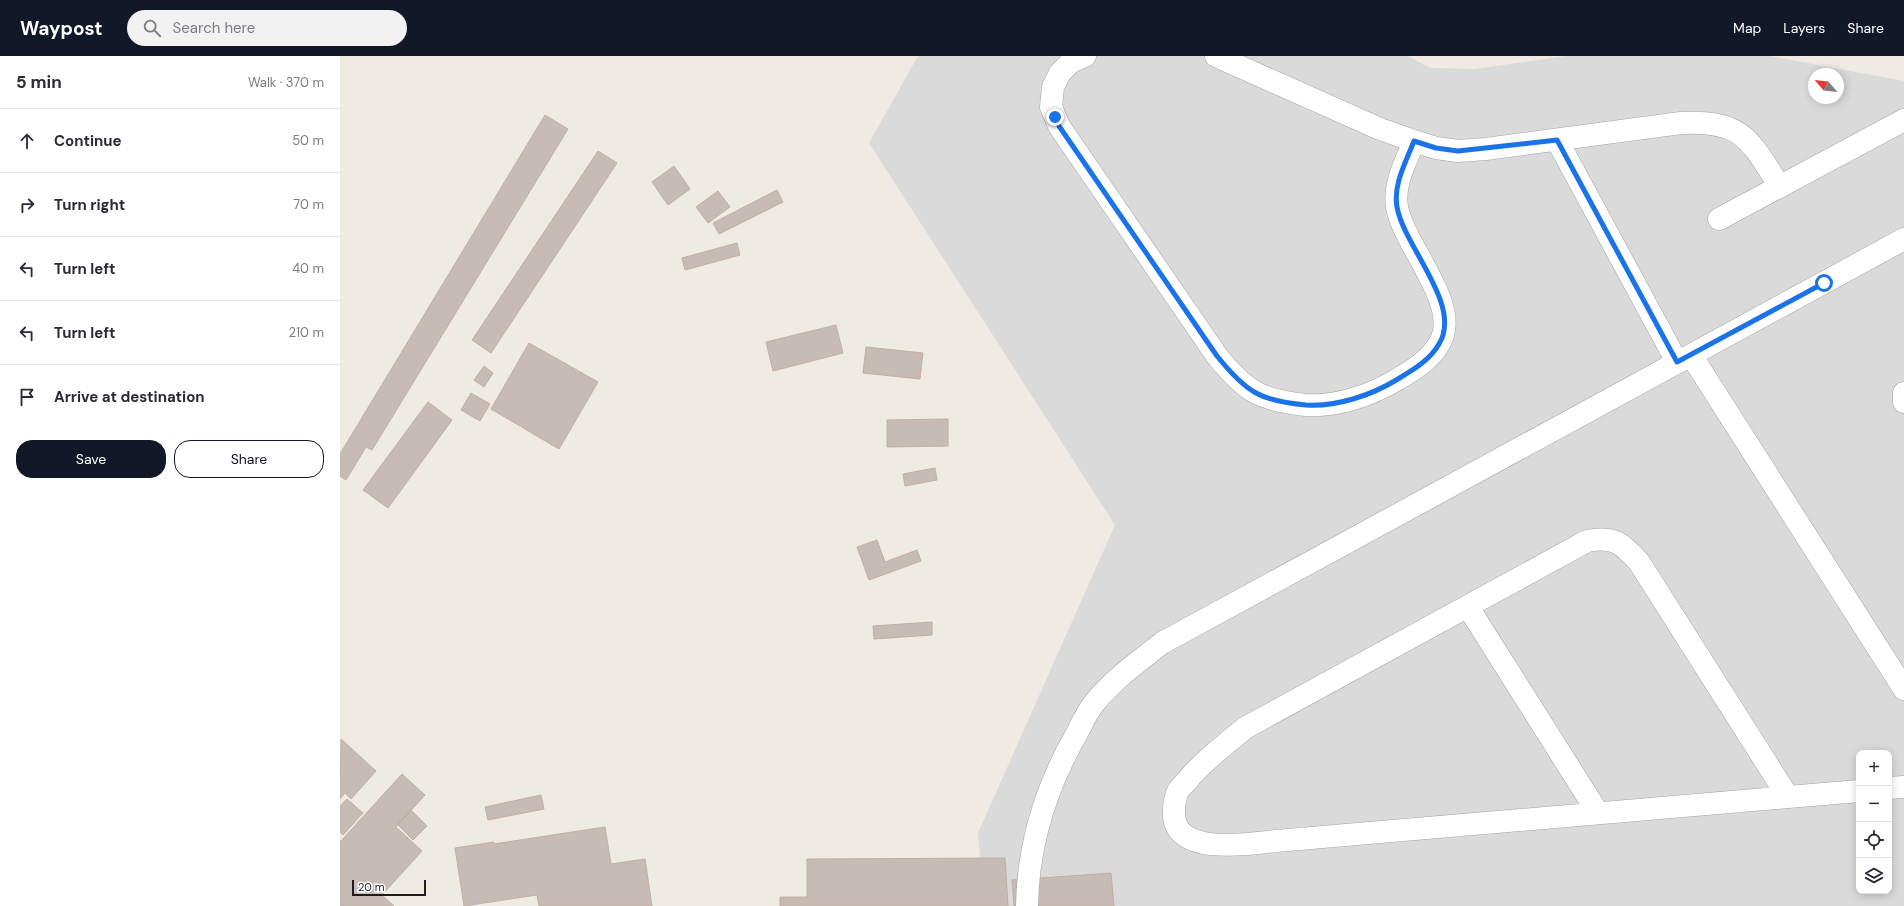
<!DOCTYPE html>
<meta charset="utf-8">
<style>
:root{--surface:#fff;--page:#f2f2f3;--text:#2b2b33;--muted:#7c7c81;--line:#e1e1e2;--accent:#111827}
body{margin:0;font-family:"DM Sans",sans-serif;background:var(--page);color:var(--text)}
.controls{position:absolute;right:12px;bottom:12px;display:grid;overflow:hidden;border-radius:8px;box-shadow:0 2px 10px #0003}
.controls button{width:36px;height:36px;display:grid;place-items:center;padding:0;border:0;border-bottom:1px solid var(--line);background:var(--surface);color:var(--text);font:20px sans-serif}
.compass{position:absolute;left:1468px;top:12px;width:36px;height:36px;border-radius:50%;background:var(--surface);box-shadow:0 2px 10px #0003;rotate:298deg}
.scale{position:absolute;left:12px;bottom:10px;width:74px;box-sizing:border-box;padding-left:4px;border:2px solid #1d1d1d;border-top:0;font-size:11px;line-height:14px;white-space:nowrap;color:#1d1d1d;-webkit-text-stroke:3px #fff;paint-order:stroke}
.stop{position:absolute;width:12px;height:12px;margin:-9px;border:3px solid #1a73e8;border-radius:50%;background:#fff}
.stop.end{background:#1a73e8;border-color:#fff;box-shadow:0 1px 4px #0008}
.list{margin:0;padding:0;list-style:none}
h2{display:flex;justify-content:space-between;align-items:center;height:52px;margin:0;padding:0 16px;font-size:17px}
h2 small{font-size:13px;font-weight:400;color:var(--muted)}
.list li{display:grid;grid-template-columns:26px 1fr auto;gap:12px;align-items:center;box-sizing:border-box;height:64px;padding:0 16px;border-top:1px solid var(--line)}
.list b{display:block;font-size:15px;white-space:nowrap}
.list em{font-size:13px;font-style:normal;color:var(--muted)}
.actions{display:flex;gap:8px;padding:12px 16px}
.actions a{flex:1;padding:9px 0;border:1px solid var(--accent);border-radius:16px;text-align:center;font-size:14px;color:var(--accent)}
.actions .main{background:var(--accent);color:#fff}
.icon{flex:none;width:22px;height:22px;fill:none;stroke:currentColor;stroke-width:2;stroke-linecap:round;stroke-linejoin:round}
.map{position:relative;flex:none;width:1564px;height:850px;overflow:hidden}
header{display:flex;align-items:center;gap:24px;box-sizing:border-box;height:56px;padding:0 20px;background:var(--accent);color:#fff}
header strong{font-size:19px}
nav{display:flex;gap:22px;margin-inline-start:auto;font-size:14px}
.search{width:280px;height:36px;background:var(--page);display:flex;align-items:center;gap:10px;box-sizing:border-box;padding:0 14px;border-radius:22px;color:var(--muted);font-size:15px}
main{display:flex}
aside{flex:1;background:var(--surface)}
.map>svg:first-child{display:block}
.residential{fill:#dbdada;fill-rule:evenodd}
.building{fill:#c7bbb5;stroke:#c2aea4}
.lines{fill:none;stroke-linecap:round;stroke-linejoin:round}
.street-casing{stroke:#a4a4a4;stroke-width:23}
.street{stroke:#fff;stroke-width:22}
.route{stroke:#1a73e8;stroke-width:5}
</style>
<header>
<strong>Waypost</strong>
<div class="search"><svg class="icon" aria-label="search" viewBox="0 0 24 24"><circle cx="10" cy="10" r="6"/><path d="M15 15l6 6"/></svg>Search here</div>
<nav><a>Map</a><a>Layers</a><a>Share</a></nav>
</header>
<main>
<aside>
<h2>5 min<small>Walk · 370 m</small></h2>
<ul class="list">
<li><svg class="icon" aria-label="ahead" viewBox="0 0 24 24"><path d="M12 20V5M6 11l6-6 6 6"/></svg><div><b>Continue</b></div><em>50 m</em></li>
<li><svg class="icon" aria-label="right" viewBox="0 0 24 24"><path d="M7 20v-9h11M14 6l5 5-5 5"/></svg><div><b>Turn right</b></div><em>70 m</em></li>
<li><svg class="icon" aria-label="left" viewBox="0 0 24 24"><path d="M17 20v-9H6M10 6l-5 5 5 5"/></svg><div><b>Turn left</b></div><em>40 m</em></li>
<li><svg class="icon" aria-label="left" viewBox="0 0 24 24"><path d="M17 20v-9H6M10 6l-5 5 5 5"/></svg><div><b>Turn left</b></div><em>210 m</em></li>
<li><svg class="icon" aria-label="arrive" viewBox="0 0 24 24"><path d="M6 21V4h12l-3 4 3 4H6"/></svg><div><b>Arrive at destination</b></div></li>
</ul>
<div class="actions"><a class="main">Save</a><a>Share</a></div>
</aside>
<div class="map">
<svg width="1564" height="850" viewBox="0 0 1564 850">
<rect width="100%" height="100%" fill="#efeae2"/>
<path class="residential" d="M578,0H1068L1090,12L1135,13L1226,0H1430L1564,25V850H644L638,777L775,469L529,87ZM1474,18H1498V42H1474ZM1519,697H1549V835H1519Z"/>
<path class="building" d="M205,59L228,73L32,394L26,391L6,424L0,420V398Z
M258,95L277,107L151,297L132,284Z
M334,110L350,133L328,149L312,126Z
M437,134L443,146L379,178L373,167Z
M378,135L390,151L368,167L356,151Z
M397,187L400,199L345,214L342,202Z
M496,269L503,297L433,315L426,286Z
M189,287L258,326L219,393L151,353Z
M526,291L583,297L580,323L523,317Z
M144,310L153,317L144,331L134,324Z
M131,337L150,348L140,365L121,354Z
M88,346L112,364L48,452L23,434Z
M608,363V390L547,391V364Z
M595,412L597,424L565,430L563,418Z
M537,484L545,506L577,494L581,505L529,524L517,491Z
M592,566V579L534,583L533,570Z
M1,683L36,715L11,743L5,737L0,743Z
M62,718L85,739L56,771L82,795L42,839L54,850H0V786Z
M201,739L204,753L148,764L145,751Z
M7,743L23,757L3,779L0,776V750Z
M71,754L87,770L73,784L57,768Z
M265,771L271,808L305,803L312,850H199L197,839L124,850L115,792L154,786V788Z
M665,802L668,850H440V841H467V803Z
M771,817L774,850H674L672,824Z"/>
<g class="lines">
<g class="street-casing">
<path id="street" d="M745,0L731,6L720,17L713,31L711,51L719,70L877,300C906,336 920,344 966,349C997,351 1032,339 1058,323C1073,314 1090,304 1099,288C1123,250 1064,191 1057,151C1053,128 1066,106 1074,85
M876,0L1040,73L1074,85L1096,92L1118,95L1146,93L1341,67C1403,64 1410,84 1440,131
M1217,84L1337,306
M1379,163L1564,64
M1351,299L1564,633
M1564,337V346
M1128,551L1258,757
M1549,732L1564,731
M1448,741L1299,506C1282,487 1274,480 1247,485L905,672C886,688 867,702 850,721C847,726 841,730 838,735C834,743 834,751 834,759C835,800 910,788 936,785L1448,741L1519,735
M687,850C688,787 706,731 737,677C742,668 746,658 752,650C771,625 798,606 822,587L1564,183"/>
</g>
<use href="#street" class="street"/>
</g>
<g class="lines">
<path class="route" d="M715,61L719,70L877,300C906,336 920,345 966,349C997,351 1032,339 1058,323C1073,314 1090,304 1099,288C1123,249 1064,191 1057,151C1053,128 1066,106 1074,85L1096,92L1118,95L1217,84L1337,306L1484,227"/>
</g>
</svg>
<div class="controls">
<button>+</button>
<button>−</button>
<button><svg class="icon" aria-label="locate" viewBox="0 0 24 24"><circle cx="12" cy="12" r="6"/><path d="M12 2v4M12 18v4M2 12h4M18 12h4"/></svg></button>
<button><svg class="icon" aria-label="layers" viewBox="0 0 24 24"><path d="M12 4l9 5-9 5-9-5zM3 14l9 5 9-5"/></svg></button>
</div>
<svg class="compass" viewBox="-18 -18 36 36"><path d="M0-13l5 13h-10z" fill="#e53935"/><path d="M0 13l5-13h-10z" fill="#7c7c81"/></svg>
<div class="scale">20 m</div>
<div class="stop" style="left:1484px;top:227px"></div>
<div class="stop end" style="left:715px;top:61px"></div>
</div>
</main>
